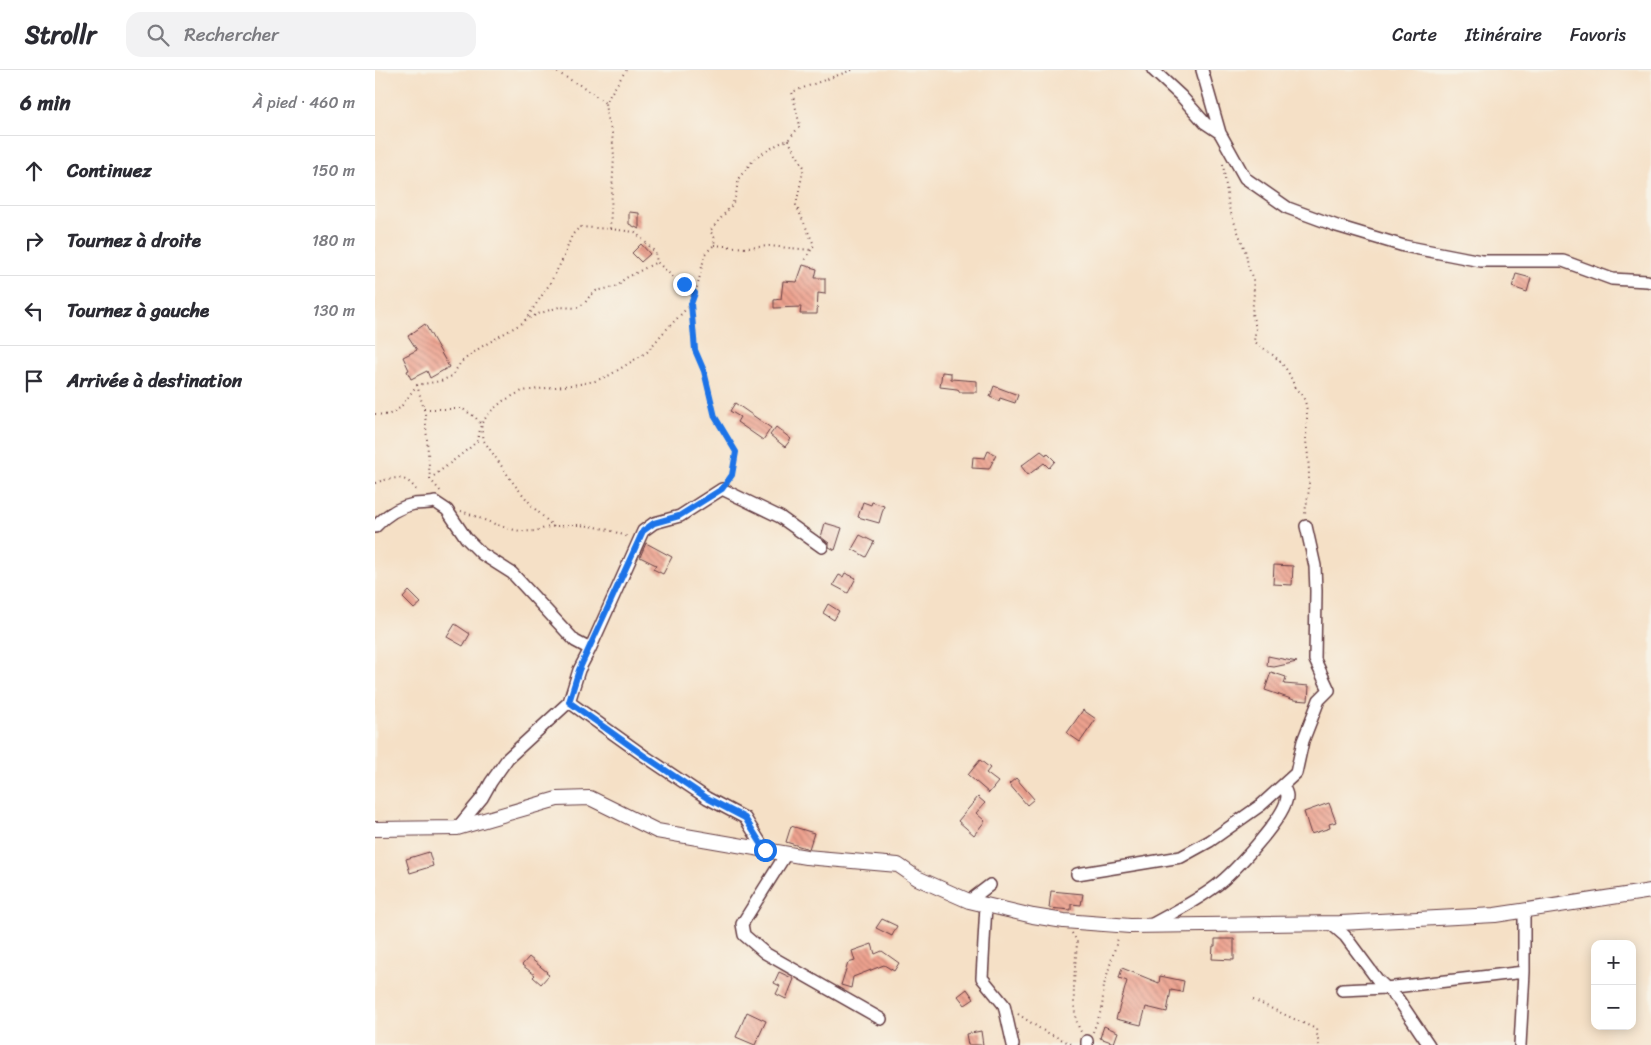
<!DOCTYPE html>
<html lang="fr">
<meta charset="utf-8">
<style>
:root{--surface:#fff;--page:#f2f2f3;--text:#2b2b33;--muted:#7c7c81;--line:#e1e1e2}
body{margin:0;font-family:Sriracha,sans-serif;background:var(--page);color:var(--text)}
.controls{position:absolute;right:15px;bottom:15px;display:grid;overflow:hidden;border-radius:10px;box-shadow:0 2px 12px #0003}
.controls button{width:45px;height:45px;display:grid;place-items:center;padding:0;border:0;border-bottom:1px solid var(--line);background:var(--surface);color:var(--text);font:25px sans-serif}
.stop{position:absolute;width:15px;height:15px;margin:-11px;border:4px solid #1a73e8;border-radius:50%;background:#fff}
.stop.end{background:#1a73e8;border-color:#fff;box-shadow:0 1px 5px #0008}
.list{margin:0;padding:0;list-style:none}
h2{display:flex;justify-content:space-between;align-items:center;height:65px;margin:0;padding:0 20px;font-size:21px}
h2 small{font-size:16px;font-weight:400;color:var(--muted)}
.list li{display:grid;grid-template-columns:32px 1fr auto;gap:15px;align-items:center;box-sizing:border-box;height:70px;padding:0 20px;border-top:1px solid var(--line)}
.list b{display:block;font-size:19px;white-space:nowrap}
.list em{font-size:16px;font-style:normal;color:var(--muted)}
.icon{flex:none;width:28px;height:28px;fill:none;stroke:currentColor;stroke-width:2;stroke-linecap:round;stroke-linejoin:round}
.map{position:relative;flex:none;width:1276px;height:975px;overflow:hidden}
header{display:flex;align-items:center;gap:30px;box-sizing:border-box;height:70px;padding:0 25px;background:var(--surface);border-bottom:1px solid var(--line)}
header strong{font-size:24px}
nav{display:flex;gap:28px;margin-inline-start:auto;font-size:18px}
.search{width:350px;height:45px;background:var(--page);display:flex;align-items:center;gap:12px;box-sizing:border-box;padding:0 18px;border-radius:15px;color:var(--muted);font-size:19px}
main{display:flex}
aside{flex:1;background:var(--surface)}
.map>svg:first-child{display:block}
.building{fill:url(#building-back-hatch)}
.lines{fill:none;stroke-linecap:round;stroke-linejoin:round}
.minor-casing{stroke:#643c42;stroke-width:14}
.tertiary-casing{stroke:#643c42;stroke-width:16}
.path{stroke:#643c42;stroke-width:2;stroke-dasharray:1 4;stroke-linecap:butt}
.minor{stroke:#fff;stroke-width:11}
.tertiary{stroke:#fff;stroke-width:14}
.route{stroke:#1a73e8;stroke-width:6}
</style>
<header>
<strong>Strollr</strong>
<div class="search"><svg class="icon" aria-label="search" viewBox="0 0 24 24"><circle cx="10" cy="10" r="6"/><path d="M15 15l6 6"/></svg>Rechercher</div>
<nav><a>Carte</a><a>Itinéraire</a><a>Favoris</a></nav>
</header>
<main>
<aside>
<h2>6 min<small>À pied · 460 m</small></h2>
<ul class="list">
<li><svg class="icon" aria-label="ahead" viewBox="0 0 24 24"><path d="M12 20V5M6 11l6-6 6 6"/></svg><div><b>Continuez</b></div><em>150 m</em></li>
<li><svg class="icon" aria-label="right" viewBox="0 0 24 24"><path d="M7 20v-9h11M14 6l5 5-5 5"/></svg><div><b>Tournez à droite</b></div><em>180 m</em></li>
<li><svg class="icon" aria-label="left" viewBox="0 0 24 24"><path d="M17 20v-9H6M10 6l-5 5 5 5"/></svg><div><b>Tournez à gauche</b></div><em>130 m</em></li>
<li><svg class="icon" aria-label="arrive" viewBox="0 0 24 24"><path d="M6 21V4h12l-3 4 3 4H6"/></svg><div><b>Arrivée à destination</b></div></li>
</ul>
</aside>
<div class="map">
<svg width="1276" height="975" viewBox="0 0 1276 975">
<defs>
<pattern id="building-back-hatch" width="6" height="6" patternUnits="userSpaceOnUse" patternTransform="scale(1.25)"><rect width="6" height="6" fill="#eda28f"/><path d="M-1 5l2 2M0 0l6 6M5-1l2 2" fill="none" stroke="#c28375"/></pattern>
</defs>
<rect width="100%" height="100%" fill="#f7f3e8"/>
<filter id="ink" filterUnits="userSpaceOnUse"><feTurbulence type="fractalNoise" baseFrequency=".02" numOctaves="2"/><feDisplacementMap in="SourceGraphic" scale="10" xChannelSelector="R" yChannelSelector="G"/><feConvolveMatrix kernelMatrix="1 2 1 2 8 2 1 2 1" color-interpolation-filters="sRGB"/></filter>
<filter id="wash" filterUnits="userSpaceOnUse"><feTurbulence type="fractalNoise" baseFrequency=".0096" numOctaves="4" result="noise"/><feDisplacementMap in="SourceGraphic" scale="20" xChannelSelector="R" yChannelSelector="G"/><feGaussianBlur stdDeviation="1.12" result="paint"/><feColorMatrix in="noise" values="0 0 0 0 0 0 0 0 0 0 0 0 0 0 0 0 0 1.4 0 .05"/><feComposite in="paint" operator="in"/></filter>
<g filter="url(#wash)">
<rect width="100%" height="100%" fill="#f5e0c6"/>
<g id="blocks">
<path class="building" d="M254,142L264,143V159L254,154Z
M266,174L275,184L266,192L257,183Z
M428,195L442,199L440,208H450V224L443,223L442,244H425L426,237L399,238V230L406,229L408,211L422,212Z
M1141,204L1156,208L1152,222L1137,217Z
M50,254L74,297L55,308L52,301L36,309L32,301L34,300L28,287L42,280L33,266Z
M567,302L576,303V309L602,311V322H584V320L582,319L565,317Z
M619,316L643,325L640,333L625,328L624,331L615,327Z
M360,333L396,358L388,370L362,352L365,347L355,341Z
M401,357L416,369L410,377L395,365Z
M613,381L621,385L614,399L597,398L598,387L610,388Z
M666,381L671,385L672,383L680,391L674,398L669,393L653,405L646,396Z
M488,432L496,435L497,432L509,436L504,453L483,447Z
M450,453L467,458L460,480L454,477V473L446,467Z
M485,465L499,472L491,487L477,479Z
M271,473L297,487L288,504L278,499L281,495L265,487Z
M899,495L918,496L917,515L898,514Z
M470,503L481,508L473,523L458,515L464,505L468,507Z
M34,521L46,533L39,539L28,528Z
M453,534L464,541L459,550L448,543Z
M80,554L95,564L88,576L72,567Z
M893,586L922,592L899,597L892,596Z
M896,602L911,607L909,614L934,616L933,631L919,630L890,620Z
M708,640L721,649L705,672L692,663Z
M605,690L615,698L611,703L623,712L614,723L593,705Z
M641,708L659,729L652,735L634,714Z
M603,727L610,733L601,743L610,751L599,765L583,751Z
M954,733L961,752L954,754L955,758L936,764L929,742Z
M416,756L439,763L434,779L411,772Z
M54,782L58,796L35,803L31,789Z
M676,821L708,824L706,835L696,834V840L674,838Z
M507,849L522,856L517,866L501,858Z
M840,869H859V890L837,889L838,876H840Z
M497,874L500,884L507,881L524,893L519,901L509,895L478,907L476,918L466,915L473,893L480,891L477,881Z
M154,887L172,902L171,903L174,905L166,914L158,907L160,905L147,895Z
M747,898L784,913L785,906L809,911L807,922L796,920L792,942L771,937L766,955L741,949L752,911L744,908Z
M404,902L419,909L411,929L401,924L405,916L399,913Z
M592,919L599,929L590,935L583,926Z
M372,942L391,951L380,975L361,967Z
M729,956L743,962L739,973L725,968Z
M606,961L608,975H593L591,964Z"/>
</g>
</g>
<g filter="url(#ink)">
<use href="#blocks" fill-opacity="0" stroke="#643c42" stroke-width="1"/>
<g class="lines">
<g class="minor-casing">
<path id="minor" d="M778,0L806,26L830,53L845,63L870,108L913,138L962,156L1029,176L1106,191H1188L1237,209L1272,211L1276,212
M827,0L845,63
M0,457C10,446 24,437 39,434C46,433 53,434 60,432L72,440L91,468L107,484L137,503L200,571L215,579L204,600L194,632L268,685L332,728L370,748L390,780
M215,579L268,461L279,453L305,446L347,419L405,447L447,477
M82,758L107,728L116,712L133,688L194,632
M411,784L367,854L369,865L390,883L506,949
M702,804L806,787L835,771L886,735L921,703L928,671L944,630L954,620L940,590L941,521L940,496L931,456
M594,831L615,815
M611,835L607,908L629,935L638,975
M955,853L970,866L1002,909L1023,929L1054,975
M774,856C797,843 820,832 841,816C857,804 912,746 912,726C912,723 909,718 908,715
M967,920L1011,918L1149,902
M712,975V971
M1145,975L1149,902V841"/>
</g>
<g class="tertiary-casing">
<path id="tertiary" d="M0,759L82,758L182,729L215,728L282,761L431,787L523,795L542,808L594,831L658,846L689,851L755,856L965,853L1120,845L1276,821"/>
</g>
<path class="path" d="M178,0L210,18L230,33
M413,70L429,97L421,135L439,175L430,190
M848,94L854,138L871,183L873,196L878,210L879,223L877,244L881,258L879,271C884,276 889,278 895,283C908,292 916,304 920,319C937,329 931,353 931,369C931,375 933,382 933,388C934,397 934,407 934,416C934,426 930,436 930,446
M235,159L260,162L280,182L282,192
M339,175L371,178L394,176L436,180
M150,250L163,244L184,237L201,238L210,233L214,227L221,221L243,216L249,209L282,192L300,209L319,223
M42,315L50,343L55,409L66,422
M49,339H88L100,347L106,354L109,371L139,414L159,438L179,457
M0,344L13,345L25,338L42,315L66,311L77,306L86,292L106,277L149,252L174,215L188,189L197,165L205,157L235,159L239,86L237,63L232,48L230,33L251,0
M55,409L97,376L103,370L106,354L115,342L128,331L147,321L205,314L220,311L235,305L272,282L287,264L316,234
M353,411L357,405L361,382L340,347L329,301L320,280L316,234L323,214L330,184L339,175L340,168L335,161L357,135L361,125L363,109L380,88L403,74L413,70L425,56L417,22L477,0
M0,413C18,407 32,403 43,423
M86,441C107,448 136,464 159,461C163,461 166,459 170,458C199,452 225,455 253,467
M697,863L702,871C701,895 693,944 707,963
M878,930L941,959L944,975
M643,944L667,960L698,975
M718,962L727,938L729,915L743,868"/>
<use href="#minor" class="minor"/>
<use href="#tertiary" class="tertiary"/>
</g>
</g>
<g class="lines" filter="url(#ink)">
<path class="route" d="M309,214L320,223L316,234L320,280L329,301L340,347L361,382L357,405L347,419L304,446L279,453L268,461L204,600L194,632L268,685L332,728L370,748L390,780"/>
</g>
</svg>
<div class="controls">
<button>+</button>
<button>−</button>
</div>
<div class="stop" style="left:390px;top:780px"></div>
<div class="stop end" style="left:309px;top:214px"></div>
</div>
</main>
